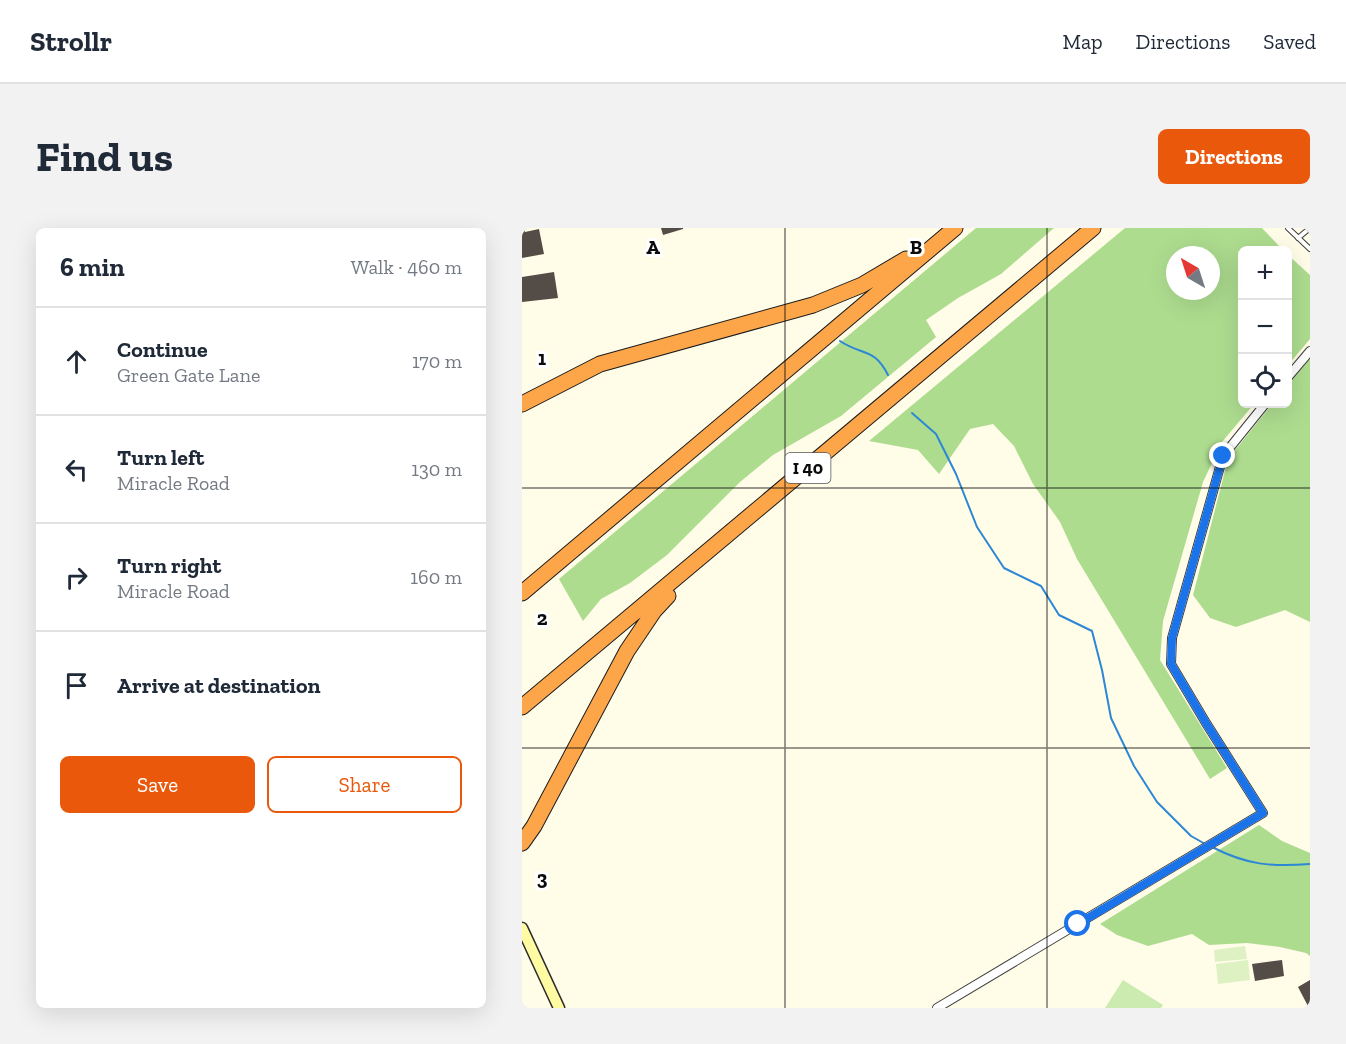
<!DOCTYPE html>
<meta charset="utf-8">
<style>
:root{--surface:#fff;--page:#f2f2f3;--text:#1f2937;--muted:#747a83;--line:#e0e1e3;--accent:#ea580c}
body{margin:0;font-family:"Zilla Slab",serif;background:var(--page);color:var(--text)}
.controls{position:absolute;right:18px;top:18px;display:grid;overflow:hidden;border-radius:9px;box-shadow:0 6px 24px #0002}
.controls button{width:54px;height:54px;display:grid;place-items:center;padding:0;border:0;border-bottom:2px solid var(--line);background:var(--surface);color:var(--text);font:30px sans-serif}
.compass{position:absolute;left:644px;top:18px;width:54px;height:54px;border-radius:50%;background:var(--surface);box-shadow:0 6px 24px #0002;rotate:321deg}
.stop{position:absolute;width:18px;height:18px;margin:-14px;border:4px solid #1a73e8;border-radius:50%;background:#fff}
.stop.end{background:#1a73e8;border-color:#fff;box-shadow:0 2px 6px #0008}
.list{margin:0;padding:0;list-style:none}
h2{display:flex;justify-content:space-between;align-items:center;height:78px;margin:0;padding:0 24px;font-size:26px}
h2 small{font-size:20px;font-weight:400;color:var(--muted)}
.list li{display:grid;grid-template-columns:39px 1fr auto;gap:18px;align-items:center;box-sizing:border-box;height:108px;padding:0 24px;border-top:2px solid var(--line)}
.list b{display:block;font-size:22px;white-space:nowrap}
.list p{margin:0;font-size:20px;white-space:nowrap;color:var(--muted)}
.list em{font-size:20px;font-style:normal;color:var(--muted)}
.actions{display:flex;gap:12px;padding:18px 24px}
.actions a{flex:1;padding:14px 0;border:2px solid var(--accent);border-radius:9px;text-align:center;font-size:21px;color:var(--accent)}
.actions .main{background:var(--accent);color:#fff}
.icon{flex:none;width:33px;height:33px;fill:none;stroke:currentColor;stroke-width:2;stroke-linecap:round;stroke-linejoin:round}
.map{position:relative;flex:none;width:788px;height:780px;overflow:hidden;border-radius:9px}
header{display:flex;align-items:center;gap:36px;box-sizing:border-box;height:84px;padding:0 30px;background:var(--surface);border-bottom:2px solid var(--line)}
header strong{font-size:28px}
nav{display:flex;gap:33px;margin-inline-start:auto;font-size:21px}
.intro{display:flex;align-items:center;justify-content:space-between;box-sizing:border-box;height:144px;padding:0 36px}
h1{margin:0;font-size:42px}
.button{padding:15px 27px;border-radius:9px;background:var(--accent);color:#fff;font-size:21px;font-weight:700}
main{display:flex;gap:36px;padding:0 36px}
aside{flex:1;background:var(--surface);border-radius:9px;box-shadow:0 6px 24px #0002}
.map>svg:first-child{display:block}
.green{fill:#cbebb0}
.forest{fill:#addc8f;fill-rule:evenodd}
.pitch{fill:#def1c3}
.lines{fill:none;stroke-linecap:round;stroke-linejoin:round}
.stream{stroke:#2d87d4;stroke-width:2}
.building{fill:#544c46}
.service-casing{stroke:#3e3e3e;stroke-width:6}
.minor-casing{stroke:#3e3e3e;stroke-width:10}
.secondary-casing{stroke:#2d2d2d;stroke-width:13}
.motorway-casing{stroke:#1c1c1c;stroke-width:17}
.service{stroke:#fff;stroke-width:4}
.minor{stroke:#fff;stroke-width:8}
.secondary{stroke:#fffba3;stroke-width:10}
.motorway{stroke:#fca649;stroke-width:15}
.route{stroke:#1a73e8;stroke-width:8}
.grid{fill:none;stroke:#0b0b0b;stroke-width:1.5;stroke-opacity:0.55}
.labels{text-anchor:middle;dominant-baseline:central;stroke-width:6;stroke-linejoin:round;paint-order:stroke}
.shield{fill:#fff;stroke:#545454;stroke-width:1.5}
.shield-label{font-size:18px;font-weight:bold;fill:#0b0b0b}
.grid-label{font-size:20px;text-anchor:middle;font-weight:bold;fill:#0b0b0b;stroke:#fff;stroke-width:6;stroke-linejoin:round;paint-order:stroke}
</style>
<header>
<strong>Strollr</strong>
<nav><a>Map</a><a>Directions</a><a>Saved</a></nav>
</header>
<div class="intro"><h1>Find us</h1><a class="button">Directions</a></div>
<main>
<aside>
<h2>6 min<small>Walk · 460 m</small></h2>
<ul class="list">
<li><svg class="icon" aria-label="ahead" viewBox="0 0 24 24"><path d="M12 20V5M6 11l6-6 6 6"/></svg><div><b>Continue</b><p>Green Gate Lane</p></div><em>170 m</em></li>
<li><svg class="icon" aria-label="left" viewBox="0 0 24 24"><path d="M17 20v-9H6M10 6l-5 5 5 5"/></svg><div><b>Turn left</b><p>Miracle Road</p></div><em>130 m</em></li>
<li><svg class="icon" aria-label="right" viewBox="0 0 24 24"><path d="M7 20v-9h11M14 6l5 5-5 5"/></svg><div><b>Turn right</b><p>Miracle Road</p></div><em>160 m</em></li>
<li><svg class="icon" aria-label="arrive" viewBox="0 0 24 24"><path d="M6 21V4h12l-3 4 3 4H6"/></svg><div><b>Arrive at destination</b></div></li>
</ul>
<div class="actions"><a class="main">Save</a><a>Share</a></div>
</aside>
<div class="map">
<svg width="788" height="780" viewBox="0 0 788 780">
<rect width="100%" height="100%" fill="#fffce8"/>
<path class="green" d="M601,752L641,777L639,780H583Z"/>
<path class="forest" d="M454,0H532L479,46L436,70L404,92L414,109L319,188L251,227L218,254L145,327L108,355L79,371L61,393L37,351Z
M603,0H740L761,22H720V176H732L700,214L681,254L641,393L638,432L705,540L688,551L555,331L538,294L511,256L492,218L471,196L448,201L417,246L396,222L347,213ZM653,27H689V63H653Z
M766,27L788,47V111L766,137Z
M788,129V394L763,382L714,399L688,390L671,367L706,231L750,176H766V156Z
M737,597L760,613L788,625V728L784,725L758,719L725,715L687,717L670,706L626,718L595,707L578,696Z"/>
<path class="pitch" d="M723,718L725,731L693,734L692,722Z
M726,732L728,752L696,756L694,736Z"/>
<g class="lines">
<path class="stream" d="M318,113C340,128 352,119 366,147
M390,185L414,206L434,246L455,299L482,340L519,358L537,387L570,403L580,442L589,490L612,538L635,574L669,608L685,617
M690,619C725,637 749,639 788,636"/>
</g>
<path class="building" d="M0,0H2L3,4L17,1L22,26L0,30Z
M139,0H161V1L141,7Z
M32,44L36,70L0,74V49Z
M760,732L762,748L733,753L730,736Z
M788,752V780H787L776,759Z"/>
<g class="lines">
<g class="service-casing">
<path id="service" d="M766,0L788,21
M776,10L788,0"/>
</g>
<g class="minor-casing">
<path id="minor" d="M766,149L788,123
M415,780L741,585L684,495L649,436L650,410L701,228L743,176"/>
</g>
<g class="secondary-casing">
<path id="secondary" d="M0,700L37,780"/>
</g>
<g class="motorway-casing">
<path id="motorway" d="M0,176L78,136L291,77L340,57L384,31
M0,365L433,0
M0,479L571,0
M0,615L12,598L105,423L132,383L146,368"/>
</g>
<use href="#service" class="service"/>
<use href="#minor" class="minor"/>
<use href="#secondary" class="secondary"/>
<use href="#motorway" class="motorway"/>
</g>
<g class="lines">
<path class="route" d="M556,696L741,585L684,495L649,436L650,410L701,228"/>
</g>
<path class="grid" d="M263,0V780M525,0V780M0,260H788M0,520H788"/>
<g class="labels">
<rect class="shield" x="263.5" y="225" width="45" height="30" rx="4.5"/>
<g class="shield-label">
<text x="286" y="240">I 40</text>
</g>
</g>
<g class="grid-label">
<text x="131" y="26">A</text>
<text x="394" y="26">B</text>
<text x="20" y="137">1</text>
<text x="20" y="397">2</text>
<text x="20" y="657">3</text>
</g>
</svg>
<div class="controls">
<button>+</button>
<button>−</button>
<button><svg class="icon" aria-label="locate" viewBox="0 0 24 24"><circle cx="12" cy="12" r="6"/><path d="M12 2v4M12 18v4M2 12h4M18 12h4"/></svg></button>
</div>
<svg class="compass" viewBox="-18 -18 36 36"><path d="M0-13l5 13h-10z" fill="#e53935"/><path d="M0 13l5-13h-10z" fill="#747a83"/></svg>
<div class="stop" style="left:556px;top:696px"></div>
<div class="stop end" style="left:701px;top:228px"></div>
</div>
</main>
